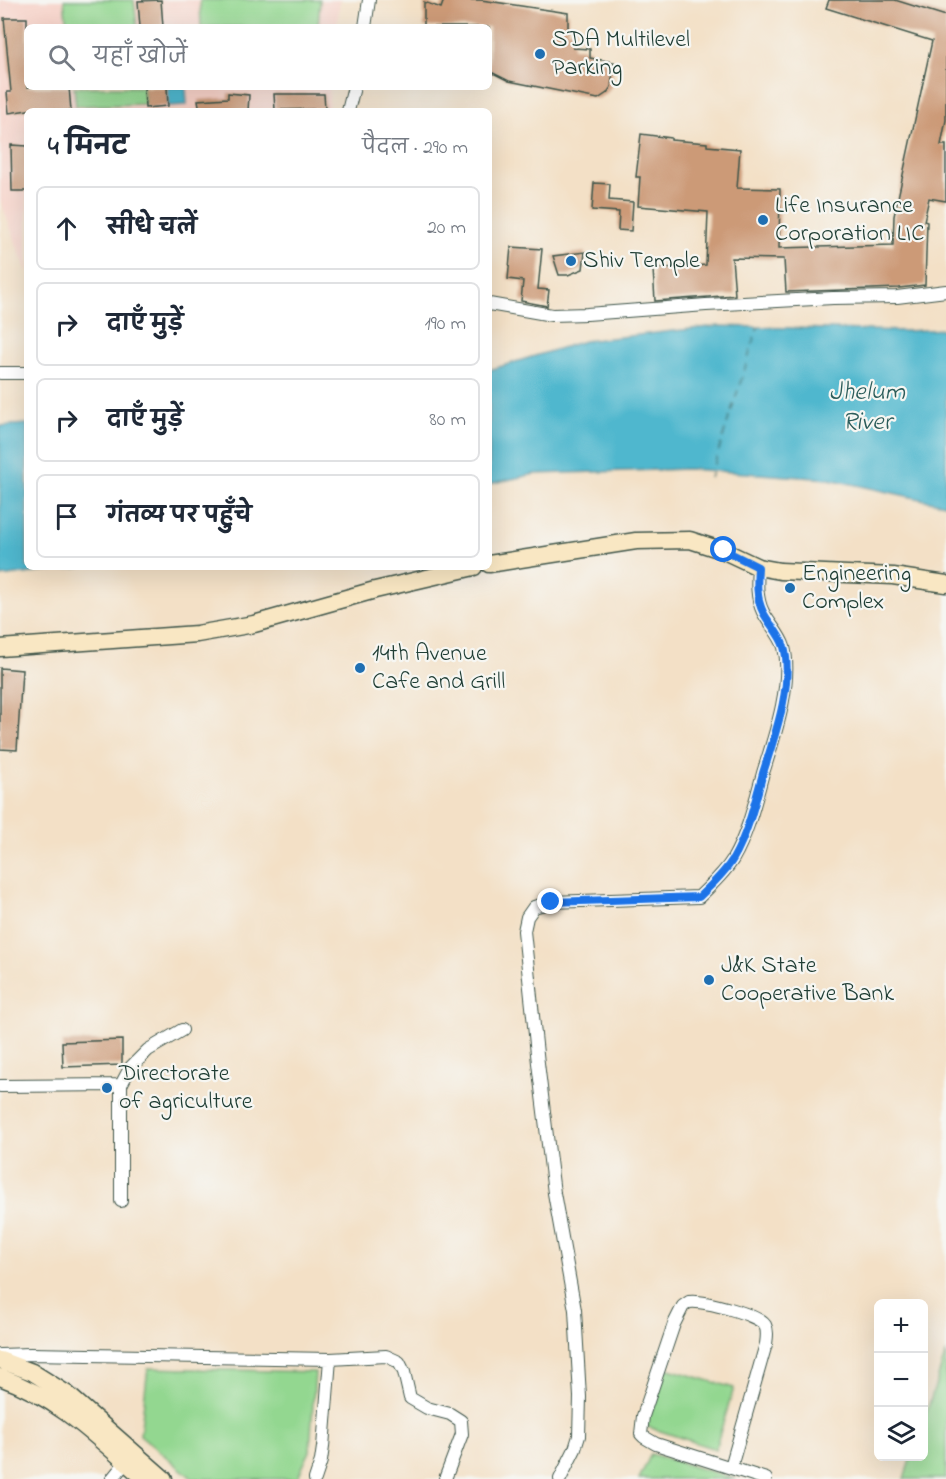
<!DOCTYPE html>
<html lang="hi">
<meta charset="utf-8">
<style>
:root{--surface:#fff;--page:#f6f6f7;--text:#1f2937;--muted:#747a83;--line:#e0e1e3}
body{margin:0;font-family:"Indie Flower","Playpen Sans Deva",sans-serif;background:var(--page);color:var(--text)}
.controls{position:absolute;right:18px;bottom:18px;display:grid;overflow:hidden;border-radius:9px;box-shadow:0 6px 24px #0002}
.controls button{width:54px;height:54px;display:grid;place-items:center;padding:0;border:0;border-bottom:2px solid var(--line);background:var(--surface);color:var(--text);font:30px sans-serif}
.stop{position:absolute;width:18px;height:18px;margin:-14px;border:4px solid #1a73e8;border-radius:50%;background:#fff}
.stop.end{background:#1a73e8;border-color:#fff;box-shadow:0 2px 6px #0008}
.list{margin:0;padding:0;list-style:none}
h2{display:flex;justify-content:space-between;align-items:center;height:78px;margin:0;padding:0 24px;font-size:26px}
h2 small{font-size:20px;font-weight:400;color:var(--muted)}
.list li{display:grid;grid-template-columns:39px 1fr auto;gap:18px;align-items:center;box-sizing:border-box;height:84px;margin:0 12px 12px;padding:0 12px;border:2px solid var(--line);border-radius:9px}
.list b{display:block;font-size:22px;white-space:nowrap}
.list em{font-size:20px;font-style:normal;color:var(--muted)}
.icon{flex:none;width:33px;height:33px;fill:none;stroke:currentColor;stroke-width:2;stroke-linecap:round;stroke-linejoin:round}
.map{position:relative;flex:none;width:946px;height:1479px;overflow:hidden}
.search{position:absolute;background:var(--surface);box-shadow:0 6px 24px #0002;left:24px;top:24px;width:468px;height:66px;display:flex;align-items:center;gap:15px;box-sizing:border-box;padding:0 21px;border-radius:9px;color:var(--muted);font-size:22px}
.panel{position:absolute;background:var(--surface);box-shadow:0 6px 24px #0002;left:24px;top:108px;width:468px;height:462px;border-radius:9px}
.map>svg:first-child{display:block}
.built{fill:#f7d1c7}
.green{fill:#93d790;stroke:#598a62;stroke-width:1.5}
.water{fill:#50b7ce;stroke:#387a81;stroke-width:1.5}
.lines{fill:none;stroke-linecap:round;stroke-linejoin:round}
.ferry{stroke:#2b5c5a;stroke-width:1.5;stroke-dasharray:8 6;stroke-linecap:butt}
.building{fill:#cc9a77}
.street-casing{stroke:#3f554a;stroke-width:14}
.secondary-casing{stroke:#3f554a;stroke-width:19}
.street{stroke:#fff;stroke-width:12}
.secondary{stroke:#f9e7c3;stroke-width:16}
.route{stroke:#1a73e8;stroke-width:8}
.poi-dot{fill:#1f6fb2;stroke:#f6f6f2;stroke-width:2}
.labels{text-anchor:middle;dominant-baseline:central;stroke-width:4.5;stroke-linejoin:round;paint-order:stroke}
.poi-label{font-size:24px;fill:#1f3d34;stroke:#f6f6f2;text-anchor:start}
.water-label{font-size:26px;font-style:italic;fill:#2b5c5a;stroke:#f6f6f2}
</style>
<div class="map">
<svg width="946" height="1479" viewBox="0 0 946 1479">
<rect width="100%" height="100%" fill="#f6f6f2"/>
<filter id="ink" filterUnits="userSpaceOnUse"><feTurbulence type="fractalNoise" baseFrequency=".0167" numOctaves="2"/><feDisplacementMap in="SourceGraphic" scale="12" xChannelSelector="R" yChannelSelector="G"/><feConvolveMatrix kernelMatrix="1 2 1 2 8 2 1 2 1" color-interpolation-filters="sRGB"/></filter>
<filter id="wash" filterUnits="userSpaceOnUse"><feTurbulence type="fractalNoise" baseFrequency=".008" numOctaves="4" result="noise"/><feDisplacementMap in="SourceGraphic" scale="24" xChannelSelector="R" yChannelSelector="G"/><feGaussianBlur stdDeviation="1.35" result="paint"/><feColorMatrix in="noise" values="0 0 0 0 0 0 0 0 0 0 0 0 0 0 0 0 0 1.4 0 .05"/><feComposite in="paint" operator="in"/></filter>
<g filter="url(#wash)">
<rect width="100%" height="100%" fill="#f3e0c6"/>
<path class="built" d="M0,0H340L337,27H27V87H330L328,111H27V272L0,200Z"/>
<path class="green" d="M64,0H134L137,27H67Z
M200,0H320L318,27H201Z
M74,87H143L145,104L76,106Z
M946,1352V1479H904L911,1457L924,1456V1420Z
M662,1367L734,1388L715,1449L645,1426Z
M148,1368L315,1372L310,1451L297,1479H193L140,1435Z
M651,1454L736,1479H639Z"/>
<path class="water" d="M168,87H186L187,105L168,106Z
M718,326L904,331L946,329V504L934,502L829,479L688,469L535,474L489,484V370L584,341Z
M27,424V567H81L0,577V426Z"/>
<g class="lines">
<path class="ferry" d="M710,478L758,327"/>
</g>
<g id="blocks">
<path class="building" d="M161,0L163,27H140L138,1Z
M444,0H481L568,13V30L575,31L573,48L590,49V58L614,62L611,87L607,93L598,99L509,81L489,71V27H424V2L441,8Z
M829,0H895L946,16V120L941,145H946V201L929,198L924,221L927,222L925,285L899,288L786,292L784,259L732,258L735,295L655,301L653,269L706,265L708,212L638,206L640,177H636L641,134L671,138V140L707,143V146L740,149L737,188L780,189L779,248L893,245L894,216L932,41L826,8Z
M4,18H27V87H69L71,111H41V108L9,113L7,92H11Z
M144,87H167L168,106L145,108Z
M228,93L249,95L248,111H200L198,100L228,98Z
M274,94H324L325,109L275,110Z
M11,145L27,146V191H12Z
M594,183L610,184L609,200L633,202L631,231L618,230L619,212L592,210Z
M511,247L542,249L538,289L549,290L547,306L521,301L523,281L508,279Z
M585,252L583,269L568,275H559L553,256Z
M0,668L22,670L17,750L0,749Z
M122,1040V1065L63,1067L62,1042Z"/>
</g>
</g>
<g filter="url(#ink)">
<use href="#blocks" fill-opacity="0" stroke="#3f554a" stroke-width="1.5"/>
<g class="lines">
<g class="street-casing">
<path id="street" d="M365,27L369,0
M348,111L354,87
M489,304L552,315L587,314L706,305L833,298L897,297L946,291
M0,373H27
M121,1085L130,1068L148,1050L182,1030
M0,1086L121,1085V1201
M0,1355L30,1354L330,1359L386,1356L399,1362L404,1372L410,1398L427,1408L450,1414L461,1421L462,1434L445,1479
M731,1467L766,1344C767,1337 768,1331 765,1325C757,1314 702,1300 689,1302L683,1306L674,1324L643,1416L641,1434L644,1437L656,1444L766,1479
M112,1479L130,1457
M315,1479L321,1461L323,1447L330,1359
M560,1479L575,1449L579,1436L580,1397L575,1310L554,1193L538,1063L524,931L527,917L534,907L551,902L699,897C711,885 724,874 733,859C748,833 755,802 763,773C774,738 793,683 784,647C780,634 769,624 763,612C756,598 757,582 758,567"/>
</g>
<g class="secondary-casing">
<path id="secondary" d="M489,564L636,541L690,540L724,551L758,567L780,571L893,576L946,584
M0,648L197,634L254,624L375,590L474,567
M0,1360L32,1372L67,1394L164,1479
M0,1377C59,1398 99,1439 145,1479"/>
</g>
<use href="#street" class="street"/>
<use href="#secondary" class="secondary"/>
</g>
</g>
<g class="lines" filter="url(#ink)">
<path class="route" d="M551,902L699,897C711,885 724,874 733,859C748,833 755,802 763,773C774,738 794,683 784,647C780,634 769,624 763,612C756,598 757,582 758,567L724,550"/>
</g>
<g class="poi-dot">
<circle cx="540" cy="54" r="6"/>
<circle cx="763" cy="220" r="6"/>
<circle cx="571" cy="261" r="6"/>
<circle cx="790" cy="588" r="6"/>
<circle cx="360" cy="668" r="6"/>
<circle cx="709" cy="980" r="6"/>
<circle cx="107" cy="1088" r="6"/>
</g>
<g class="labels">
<g class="poi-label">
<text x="552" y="40">SDA Multilevel<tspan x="552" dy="28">Parking</tspan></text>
<text x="775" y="206">Life Insurance<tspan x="775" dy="28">Corporation LIC</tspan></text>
<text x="583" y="261">Shiv Temple</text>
<text x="802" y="574">Engineering<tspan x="802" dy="28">Complex</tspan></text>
<text x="372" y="654">14th Avenue<tspan x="372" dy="28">Cafe and Grill</tspan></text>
<text x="721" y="966">J&amp;K State<tspan x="721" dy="28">Cooperative Bank</tspan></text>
<text x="119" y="1074">Directorate<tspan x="119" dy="28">of agriculture</tspan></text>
</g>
<g class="water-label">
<text x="867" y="393">Jhelum<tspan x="867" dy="30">River</tspan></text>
</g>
</g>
</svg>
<div class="controls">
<button>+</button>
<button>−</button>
<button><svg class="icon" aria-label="layers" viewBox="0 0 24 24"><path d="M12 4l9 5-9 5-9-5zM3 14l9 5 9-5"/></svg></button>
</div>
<div class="stop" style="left:724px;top:550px"></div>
<div class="stop end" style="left:551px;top:902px"></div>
<div class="search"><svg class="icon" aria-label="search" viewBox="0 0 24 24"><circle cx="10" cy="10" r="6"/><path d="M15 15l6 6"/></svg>यहाँ खोजें</div>
<section class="panel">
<h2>4 मिनट<small>पैदल · 290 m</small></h2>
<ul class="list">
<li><svg class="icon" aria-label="ahead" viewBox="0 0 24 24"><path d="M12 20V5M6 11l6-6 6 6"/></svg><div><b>सीधे चलें</b></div><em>20 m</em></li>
<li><svg class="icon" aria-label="right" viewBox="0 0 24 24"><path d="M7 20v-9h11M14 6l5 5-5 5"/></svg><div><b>दाएँ मुड़ें</b></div><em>190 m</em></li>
<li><svg class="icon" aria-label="right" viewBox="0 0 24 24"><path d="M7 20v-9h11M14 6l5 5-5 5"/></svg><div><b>दाएँ मुड़ें</b></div><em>80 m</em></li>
<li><svg class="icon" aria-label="arrive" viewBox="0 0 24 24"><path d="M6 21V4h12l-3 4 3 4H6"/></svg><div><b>गंतव्य पर पहुँचे</b></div></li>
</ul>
</section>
</div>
